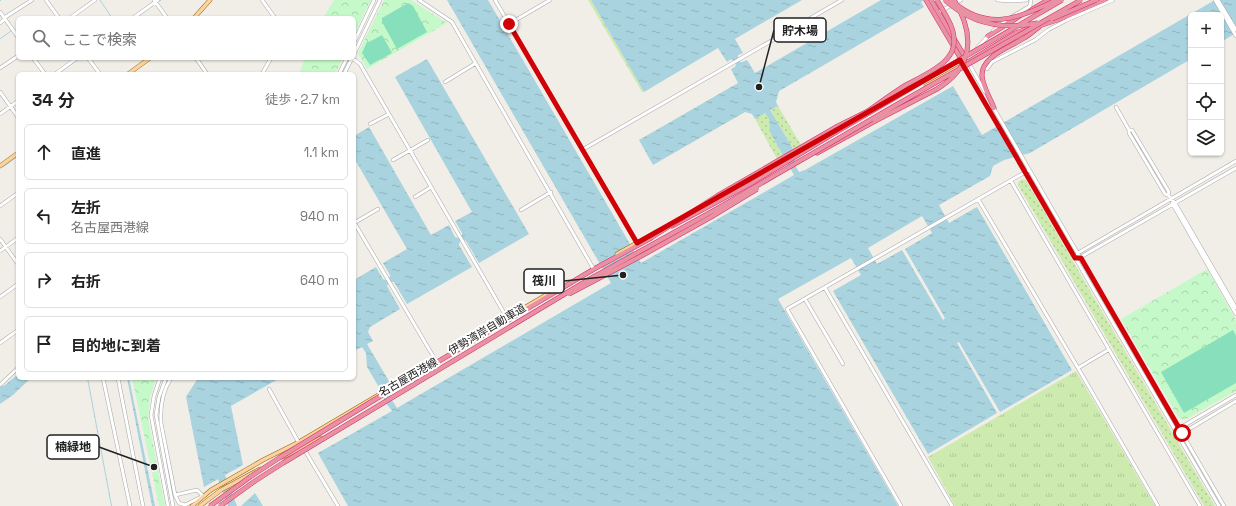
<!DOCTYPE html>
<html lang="ja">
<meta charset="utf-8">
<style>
:root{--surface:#fff;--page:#f6f6f6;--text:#222;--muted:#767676;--line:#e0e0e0}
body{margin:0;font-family:"Space Grotesk","Noto Sans JP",sans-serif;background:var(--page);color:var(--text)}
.controls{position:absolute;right:12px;top:12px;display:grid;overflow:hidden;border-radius:6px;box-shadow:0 1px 3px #0004}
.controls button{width:36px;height:36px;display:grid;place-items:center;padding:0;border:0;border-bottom:1px solid var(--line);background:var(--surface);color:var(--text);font:20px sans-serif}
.stop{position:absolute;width:12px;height:12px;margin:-9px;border:3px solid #d00207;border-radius:50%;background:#fff}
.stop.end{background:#d00207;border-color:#fff;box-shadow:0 1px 4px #0008}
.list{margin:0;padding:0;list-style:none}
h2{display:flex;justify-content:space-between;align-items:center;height:52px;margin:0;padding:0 16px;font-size:17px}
h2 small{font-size:13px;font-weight:400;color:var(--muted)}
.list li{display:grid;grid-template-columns:26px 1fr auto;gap:12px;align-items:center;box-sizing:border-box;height:56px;margin:0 8px 8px;padding:0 8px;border:1px solid var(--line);border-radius:6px}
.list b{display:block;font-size:15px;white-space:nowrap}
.list p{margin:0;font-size:13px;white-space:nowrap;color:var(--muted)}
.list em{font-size:13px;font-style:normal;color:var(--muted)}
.icon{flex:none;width:22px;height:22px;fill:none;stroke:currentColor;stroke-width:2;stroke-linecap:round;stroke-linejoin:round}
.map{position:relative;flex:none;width:1236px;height:506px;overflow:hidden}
.search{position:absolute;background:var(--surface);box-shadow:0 1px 3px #0004;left:16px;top:16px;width:340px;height:44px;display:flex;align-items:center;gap:10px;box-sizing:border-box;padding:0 14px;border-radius:6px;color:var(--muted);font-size:15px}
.panel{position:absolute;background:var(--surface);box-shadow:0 1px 3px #0004;left:16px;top:72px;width:340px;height:308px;border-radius:6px}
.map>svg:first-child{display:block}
.grass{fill:url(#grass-tufts)}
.park{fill:url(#park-crowns)}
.garden{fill:url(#garden-dots)}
.pitch{fill:#87dfbb}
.water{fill:url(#water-ripples);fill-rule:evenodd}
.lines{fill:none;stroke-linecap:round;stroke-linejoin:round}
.stream{stroke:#a9d3de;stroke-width:1}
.minor-casing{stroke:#a8a8a8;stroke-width:4}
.major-casing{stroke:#9c6502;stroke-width:4.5}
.highway-casing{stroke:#da2a6a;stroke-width:5}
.minor{stroke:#fff;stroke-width:3}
.major{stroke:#fbd3a2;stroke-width:3.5}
.highway{stroke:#e791a3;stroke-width:4}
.highway-bridge-casing{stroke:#da2a6a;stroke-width:5;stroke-linecap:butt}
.highway-bridge{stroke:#e791a3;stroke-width:4}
.route{stroke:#d00207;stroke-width:5}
.labels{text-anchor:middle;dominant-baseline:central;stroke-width:4;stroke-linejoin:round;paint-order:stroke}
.street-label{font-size:11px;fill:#212121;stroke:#fff}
.leader{fill:none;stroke:#212121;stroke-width:1.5}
.callout-dot{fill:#212121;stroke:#fff;stroke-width:1.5}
.callout{fill:#fff;stroke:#212121;stroke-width:1.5}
.callout-label{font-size:12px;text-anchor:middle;font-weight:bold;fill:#212121}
</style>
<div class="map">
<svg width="1236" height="506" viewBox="0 0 1236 506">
<defs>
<pattern id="grass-tufts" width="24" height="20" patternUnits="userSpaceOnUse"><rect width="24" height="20" fill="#cdeaaf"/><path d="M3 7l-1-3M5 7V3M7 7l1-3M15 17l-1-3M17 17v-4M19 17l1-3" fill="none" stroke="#b0c896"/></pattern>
<pattern id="park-crowns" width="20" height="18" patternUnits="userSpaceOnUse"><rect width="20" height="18" fill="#c6f9c9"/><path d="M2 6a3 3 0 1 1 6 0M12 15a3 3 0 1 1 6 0" fill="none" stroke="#aad5ac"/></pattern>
<pattern id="garden-dots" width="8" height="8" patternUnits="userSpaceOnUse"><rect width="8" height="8" fill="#cdeaaf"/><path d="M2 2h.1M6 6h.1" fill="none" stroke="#b0c896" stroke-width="1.8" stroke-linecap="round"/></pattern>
<pattern id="water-ripples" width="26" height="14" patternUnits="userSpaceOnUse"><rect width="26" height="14" fill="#a9d3de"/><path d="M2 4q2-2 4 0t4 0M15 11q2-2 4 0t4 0" fill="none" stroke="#91b5be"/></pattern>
</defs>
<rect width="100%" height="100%" fill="#f1eee8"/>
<path class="grass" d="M588,0H591L644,92H642Z
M1076,371L1155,506H955L928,457Z"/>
<path class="park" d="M334,0H371L354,35V18H323Z
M384,0H411L447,23L367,69L358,53Z
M305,58H343L335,74H299Z
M1207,269L1236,320V391L1185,420L1179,418L1177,415L1121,319Z
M132,378H156L150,398L148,418L165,506H159Z"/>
<path class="garden" d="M778,106L801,145L793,150L792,147L770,110Z
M765,113L769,119L770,132L783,155L777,159L755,119Z
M1023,179L1026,180L1215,506H1204L1018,185V182Z"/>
<path class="pitch" d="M408,3L413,6L427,32L397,49L382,22V18Z
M382,35L392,53L370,65L362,53L367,42H369Z
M1233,330L1236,336V383L1184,413L1161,372Z"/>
<path class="water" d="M447,0H488L641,263L794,175L770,132L769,119L765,113L755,119L752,114L745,112L653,165L639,140L738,83L731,69L735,67L736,64L733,60L731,59L727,62L718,48L644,92L591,0H802L735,39L743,53L738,55V58L740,62H742L747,60L755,73L881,0H924L921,2L924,7L779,91L776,102L778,106L770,110L792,147L796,167L799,172L805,170L953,86L982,135L1215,0H1236V33L1221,42V15H1191V59L1030,153L1004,160L993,166L990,176L939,205L949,223L977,207L1072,370L1000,412L959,342L957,343L997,413L928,454L833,291L861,275L851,258L778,299L898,506H348L318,453L392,411L386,403L380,389L367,367L366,353L362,347L354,351V280L376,267L383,279L385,280L390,277V275L383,263L407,249L354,158V136L369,127L431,235L449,225L455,237L458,238L462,236V233L455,221L472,212L395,77L427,59L529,234L479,263L466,241L463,239L460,241L459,245L472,267L407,304L394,282H391L388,284L387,286L400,309L370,327L368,332L373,341L367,344L389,381L392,400L397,408L611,283ZM922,216L932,233L905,249L945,318L943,320L902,250L877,264L868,248Z
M18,374V378H31L13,395L0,404V387L5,385Z
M87,378H88L112,506H111Z
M127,378H129L155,506H152Z
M198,378H280L231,406L243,465L225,475L237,506H228L218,479L204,487L186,397Z
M255,493L263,506H240H241Z"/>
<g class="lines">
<path class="stream" d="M100,0L112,18
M0,1L1,0
M158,2L161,0
M136,18L155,4
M17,33H18
M0,39L11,31
M58,74L80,58
M3,167L18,156"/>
<g class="minor-casing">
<path id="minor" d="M46,0L59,18
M154,0L167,18
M262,0L275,18
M419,0L452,22L593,268
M495,0L637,243
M997,0L1010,1L1027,0
M1215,0L1236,36
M1218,0L1236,30
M0,12L18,37
M939,12L961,0
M4,18L32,0
M70,18L95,0
M133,18L158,0
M0,23L5,19
M509,24L550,0
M993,31L1005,21L1030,6L1031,0
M354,42L374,0
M977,48L989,35
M354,54L380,0
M33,58L45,74
M88,58L100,74
M196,58L207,74
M352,58L360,64L507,318
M968,62L985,92
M964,66L1219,506
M0,68L18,56
M987,69L992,62L1035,40L1048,30L1067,20L1113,0
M55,74L77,58
M262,74L271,58
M339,74L347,58
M344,74L352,58
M445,82L476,63
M0,92L18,117
M993,107L1224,506
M1116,107L1129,130V133L1165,194L1168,195L1175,203L1236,308
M0,114L18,101
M370,124L389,114
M1129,130H1132L1169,192L1168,195
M582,150L842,0
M393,160L428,140
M1011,181L1200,506
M415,197L431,187
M978,199L1078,368L1158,506
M1172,203L1236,314
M0,206L18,193
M521,210L551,192
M354,222L436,361
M354,223L378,209
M0,239L18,264
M0,251L18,238
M1077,254L1078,253L1236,161
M1079,258L1236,168
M825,288L952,506
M0,297L18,284
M805,299L843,364
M0,343L18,330
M1078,368L1108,350
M103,378L130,506
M118,378L143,506
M160,378L154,396L151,415L168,506
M166,378L159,397L156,415L173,506
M171,378C162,392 160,407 161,423L175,495L179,503L185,505L203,496L197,490L175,495
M0,385L18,368
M269,389L299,443
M1178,429L1236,395
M1181,434L1236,401
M304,449L338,506
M901,506L787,309L1029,170"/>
</g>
<g class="major-casing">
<path id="major" d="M194,18L210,0
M128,74L150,58
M926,86L968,62
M0,166L18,153
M763,172L798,152
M617,254L660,230
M463,344L546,295
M283,457L321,438
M192,506L211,490L263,460L299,442L424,368
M200,506L221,490L260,469"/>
</g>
<g class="highway-casing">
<path id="highway" d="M926,0L961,59
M931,0L965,57
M1031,10L1048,0
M1036,27L1063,18L1105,0
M988,36L1020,16
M968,62L1016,33L1027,29
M994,108C990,98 983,87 982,76C981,56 1011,47 1024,38C1030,35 1034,30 1039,27
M838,126L870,110
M817,153L875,121
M672,226L750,184L836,132
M402,383L594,269L651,238"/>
</g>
<use href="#minor" class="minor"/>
<use href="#major" class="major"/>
<use href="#highway" class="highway"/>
<g class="highway-bridge-casing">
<path id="highway-bridge" d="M945,0C971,24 1003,30 1038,23
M951,0C986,32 1019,19 1056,0
M1052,19L1096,0
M868,111C881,102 893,93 906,85C919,78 935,71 945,61C950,56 954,49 954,42C955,27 944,13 937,0
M875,121L937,89C974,67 975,34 954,0
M836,132L1062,0
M649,239L717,196L838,126
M569,294L643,255L711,217L757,189
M210,506L250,477L279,458L402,383
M220,506L255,481L283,463L588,280L722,206L891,108L1081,0"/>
</g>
<use href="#highway-bridge" class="highway-bridge"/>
</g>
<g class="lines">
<path class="route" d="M509,24L637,243L960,60L1075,258H1081L1182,433"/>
</g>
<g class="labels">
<g class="street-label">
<text transform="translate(487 329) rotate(-31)">伊勢湾岸自動車道</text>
<text transform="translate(408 377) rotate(-30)">名古屋西港線</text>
</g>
</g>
<path class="leader" d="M759 87L774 30M623 275L564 281M154 467L99 447"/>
<g class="callout-dot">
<circle cx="759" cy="87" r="4"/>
<circle cx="623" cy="275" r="4"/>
<circle cx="154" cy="467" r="4"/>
</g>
<g class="callout">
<rect x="774" y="18" width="52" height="24" rx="4"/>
<rect x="524" y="269" width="40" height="24" rx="4"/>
<rect x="47" y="435" width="52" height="24" rx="4"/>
</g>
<g class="callout-label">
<text x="800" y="35">貯木場</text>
<text x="544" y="285">筏川</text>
<text x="73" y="451">楠緑地</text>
</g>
</svg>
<div class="controls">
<button>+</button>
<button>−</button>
<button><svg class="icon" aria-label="locate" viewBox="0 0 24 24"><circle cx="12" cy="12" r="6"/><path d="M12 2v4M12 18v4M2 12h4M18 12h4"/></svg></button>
<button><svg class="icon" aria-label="layers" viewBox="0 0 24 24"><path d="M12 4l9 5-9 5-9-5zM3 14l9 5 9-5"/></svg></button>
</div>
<div class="stop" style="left:1182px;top:433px"></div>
<div class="stop end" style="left:509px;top:24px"></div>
<div class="search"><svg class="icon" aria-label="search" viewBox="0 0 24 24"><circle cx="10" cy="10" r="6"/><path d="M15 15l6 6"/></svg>ここで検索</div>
<section class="panel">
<h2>34 分<small>徒歩 · 2.7 km</small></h2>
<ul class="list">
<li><svg class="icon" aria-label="ahead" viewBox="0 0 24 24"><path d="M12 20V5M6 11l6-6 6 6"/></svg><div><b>直進</b></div><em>1.1 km</em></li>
<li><svg class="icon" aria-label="left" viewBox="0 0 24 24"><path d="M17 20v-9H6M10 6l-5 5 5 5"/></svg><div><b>左折</b><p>名古屋西港線</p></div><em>940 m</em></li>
<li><svg class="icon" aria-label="right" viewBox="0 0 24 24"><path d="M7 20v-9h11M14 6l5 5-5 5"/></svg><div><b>右折</b></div><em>640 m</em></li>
<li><svg class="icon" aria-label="arrive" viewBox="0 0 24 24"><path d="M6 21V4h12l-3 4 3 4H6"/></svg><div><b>目的地に到着</b></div></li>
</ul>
</section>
</div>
